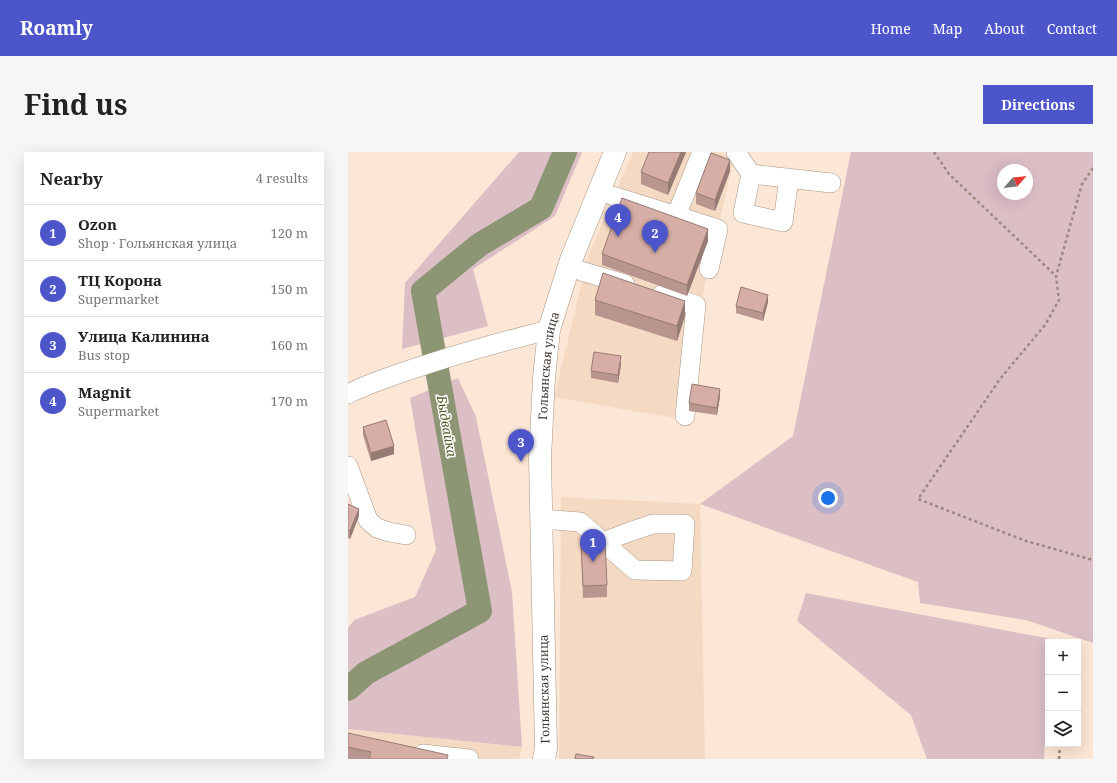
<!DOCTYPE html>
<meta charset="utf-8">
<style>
:root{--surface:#fff;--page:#f6f6f6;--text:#222;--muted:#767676;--line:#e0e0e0;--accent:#4d55cb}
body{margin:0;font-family:"Noto Serif",serif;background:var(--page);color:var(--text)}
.controls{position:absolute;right:12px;bottom:12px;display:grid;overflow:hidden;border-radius:0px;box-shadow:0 4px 16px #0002}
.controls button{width:36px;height:36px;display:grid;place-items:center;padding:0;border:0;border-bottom:1px solid var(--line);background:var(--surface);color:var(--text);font:20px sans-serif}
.compass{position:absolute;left:649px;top:12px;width:36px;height:36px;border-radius:50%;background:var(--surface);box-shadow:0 4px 16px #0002;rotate:63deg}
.you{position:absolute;left:480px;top:346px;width:14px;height:14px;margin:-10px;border:3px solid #fff;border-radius:50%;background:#1a73e8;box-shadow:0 0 0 6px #1a73e833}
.badge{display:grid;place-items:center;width:26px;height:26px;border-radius:50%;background:var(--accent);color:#fff;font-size:13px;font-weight:700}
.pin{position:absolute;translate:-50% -33px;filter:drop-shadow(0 1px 2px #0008)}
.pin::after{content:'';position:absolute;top:21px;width:14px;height:12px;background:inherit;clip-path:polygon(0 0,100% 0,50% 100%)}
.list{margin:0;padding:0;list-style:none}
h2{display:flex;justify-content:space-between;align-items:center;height:52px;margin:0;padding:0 16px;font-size:17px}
h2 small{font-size:13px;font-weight:400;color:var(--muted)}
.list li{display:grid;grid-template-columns:26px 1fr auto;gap:12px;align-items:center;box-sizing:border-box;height:56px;padding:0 16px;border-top:1px solid var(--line)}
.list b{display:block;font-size:15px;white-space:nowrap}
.list p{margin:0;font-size:13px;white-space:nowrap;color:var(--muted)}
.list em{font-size:13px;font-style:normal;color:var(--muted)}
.icon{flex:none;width:22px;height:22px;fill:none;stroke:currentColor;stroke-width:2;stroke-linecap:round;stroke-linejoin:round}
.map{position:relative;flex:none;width:745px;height:607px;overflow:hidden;border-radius:0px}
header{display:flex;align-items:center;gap:24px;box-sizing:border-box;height:56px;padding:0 20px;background:var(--accent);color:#fff}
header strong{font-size:19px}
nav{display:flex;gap:22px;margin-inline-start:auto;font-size:14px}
.intro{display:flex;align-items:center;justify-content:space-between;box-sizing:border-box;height:96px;padding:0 24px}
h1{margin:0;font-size:28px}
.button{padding:10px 18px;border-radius:0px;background:var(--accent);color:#fff;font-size:14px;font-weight:700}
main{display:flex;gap:24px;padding:0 24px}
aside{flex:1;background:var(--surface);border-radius:0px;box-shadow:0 4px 16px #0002}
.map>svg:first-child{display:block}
.built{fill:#f5dac3}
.green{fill:#dcbec5;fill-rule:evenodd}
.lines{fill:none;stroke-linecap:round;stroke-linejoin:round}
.river{stroke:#8c9574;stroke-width:24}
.minor-casing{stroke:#a99584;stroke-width:20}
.major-casing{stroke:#a99584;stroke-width:23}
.path{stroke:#9a8a7f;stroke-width:2.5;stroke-dasharray:3 3;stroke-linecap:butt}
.minor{stroke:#fff;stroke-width:19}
.major{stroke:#fff;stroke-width:22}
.wall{fill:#b8968f}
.shaded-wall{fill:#967a74}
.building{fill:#d6aea6;stroke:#967a74}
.labels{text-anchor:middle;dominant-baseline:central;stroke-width:3;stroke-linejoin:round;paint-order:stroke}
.street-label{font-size:12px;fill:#403730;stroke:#fff}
.water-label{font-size:13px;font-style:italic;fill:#4d5923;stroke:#fff}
</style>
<header>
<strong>Roamly</strong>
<nav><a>Home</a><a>Map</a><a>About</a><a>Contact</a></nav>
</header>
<div class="intro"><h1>Find us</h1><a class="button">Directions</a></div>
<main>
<aside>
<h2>Nearby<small>4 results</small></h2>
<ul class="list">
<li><span class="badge">1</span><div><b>Ozon</b><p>Shop · Гольянская улица</p></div><em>120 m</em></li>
<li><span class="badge">2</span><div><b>ТЦ Корона</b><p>Supermarket</p></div><em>150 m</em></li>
<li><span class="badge">3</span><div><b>Улица Калинина</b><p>Bus stop</p></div><em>160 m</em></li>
<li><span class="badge">4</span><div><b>Magnit</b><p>Supermarket</p></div><em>170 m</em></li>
</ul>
</aside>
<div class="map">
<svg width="745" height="607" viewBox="0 0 745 607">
<rect width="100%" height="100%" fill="#fce6d5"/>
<path class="built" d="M285,0H369L386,6L326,266L206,245L241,102Z
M213,345L352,352L357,607H211Z
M0,577L174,595L171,607H0Z"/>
<path class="green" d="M171,0H234L207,64L125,117L140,174L54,197L57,131Z
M503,0H745V491L678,468L572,451L570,430L352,352L445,284ZM655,18H679V42H655Z
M110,226L128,265L164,440L174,595L0,577V476L6,468L67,445L88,398L62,246Z
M458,441L703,487V490H700V543L696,607H579L563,563L449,469Z"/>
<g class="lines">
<path class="river" d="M0,537L18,521L132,459L75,139L131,93L193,56L217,0"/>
<g class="minor-casing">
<path id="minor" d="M388,0L403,22L483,31
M403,22L395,61L435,70L441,26
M265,44L370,77L361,117
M328,64L354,0
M233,119L277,132
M313,143L348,153L337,264
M0,242C23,230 55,220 80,212C120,199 160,188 201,178
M0,314L20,368L29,376L41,380L58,383
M193,367L232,370L287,418L334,419L337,372H305L281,380L255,390
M75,602L121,607"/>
</g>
<g class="major-casing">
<g id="major">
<path id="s1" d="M196,607L198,596L192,306L196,226L201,178L210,149L223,108L267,0"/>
</g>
</g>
<path class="path" d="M586,0L601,22L708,124
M745,16L734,32L708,124L711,148L697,173L652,227L570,347L678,389L745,408
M711,607L712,592"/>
<use href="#minor" class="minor"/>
<use href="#major" class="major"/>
</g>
<path class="wall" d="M301,0H338L320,43L293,32V20Z
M382,19L367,59L348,52V41Z
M360,89L339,144L254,113V102Z
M247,148L337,164L329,189L247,163Z
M420,150L415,169L388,161V154Z
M273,212L270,231L243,226V219Z
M372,244L369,263L341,259V251Z
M15,275L46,302L23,309L15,283Z
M0,352L11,364L2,387L0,386Z
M233,391L259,433V445L235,446Z
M0,581L100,607H0Z"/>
<path class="shaded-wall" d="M333,0H338L320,43V31Z
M382,8V19L367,59V48Z
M360,77V89L339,144V133Z
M420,143V150L415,169V161Z
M337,149V164L329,189V174Z
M273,204V212L270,231V223Z
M372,237V244L369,263V256Z
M46,294V302L23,309V301Z
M11,357V364L2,387V379Z"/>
<path class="building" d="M301,0H333L320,31L293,20Z
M363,1L382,8L367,48L348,41Z
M274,46L360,77L339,133L254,102Z
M255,121L337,149L329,174L247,148Z
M393,135L420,143L415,161L388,154Z
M246,200L273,204L270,223L243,219Z
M344,232L372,237L369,256L341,251Z
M38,268L46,294L23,301L15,275Z
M0,352L11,357L2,379L0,378Z
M257,390L259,433L235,434L233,391Z
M0,581L100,603L99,607H21L23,600L0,595Z
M228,602L246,605L245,607H227Z"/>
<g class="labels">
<g class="street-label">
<text stroke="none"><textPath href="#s1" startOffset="394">Гольянская улица</textPath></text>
<text transform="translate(196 537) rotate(-91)">Гольянская улица</text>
</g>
<g class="water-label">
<text transform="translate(99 274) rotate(80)">Быдвайка</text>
</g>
</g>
</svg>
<div class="controls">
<button>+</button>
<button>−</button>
<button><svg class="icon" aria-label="layers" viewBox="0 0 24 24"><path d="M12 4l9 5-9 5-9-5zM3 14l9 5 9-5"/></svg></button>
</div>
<svg class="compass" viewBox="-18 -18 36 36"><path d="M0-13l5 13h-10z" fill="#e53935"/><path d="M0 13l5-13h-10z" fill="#767676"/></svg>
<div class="you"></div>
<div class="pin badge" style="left:245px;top:410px">1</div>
<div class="pin badge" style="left:307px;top:101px">2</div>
<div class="pin badge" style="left:173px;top:310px">3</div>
<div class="pin badge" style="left:270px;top:85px">4</div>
</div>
</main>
